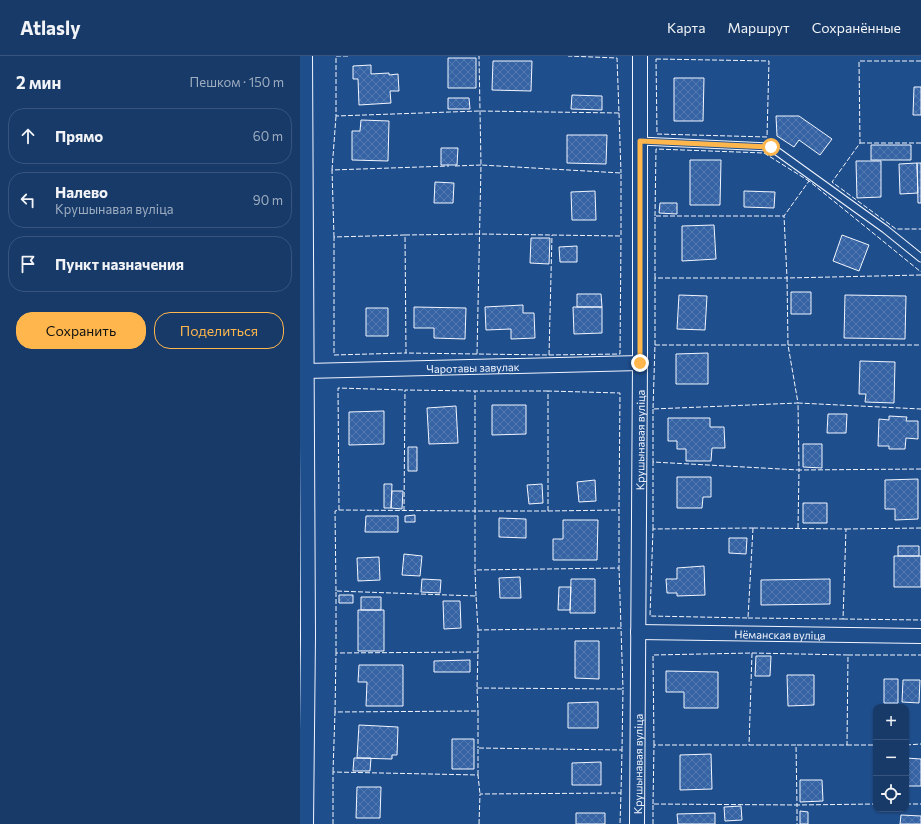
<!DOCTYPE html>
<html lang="ru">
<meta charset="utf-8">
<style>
:root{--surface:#173a69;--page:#244571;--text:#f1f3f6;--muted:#9eadc0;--line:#36547d;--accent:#ffb74d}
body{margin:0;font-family:Commissioner,sans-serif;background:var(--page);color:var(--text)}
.controls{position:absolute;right:12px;bottom:12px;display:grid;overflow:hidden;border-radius:8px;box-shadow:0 1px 3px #0004}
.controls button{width:36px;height:36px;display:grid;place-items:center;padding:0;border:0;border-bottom:1px solid var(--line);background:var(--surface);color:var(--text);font:20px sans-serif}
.stop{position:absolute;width:12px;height:12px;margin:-9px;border:3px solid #ffb74d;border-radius:50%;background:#fff}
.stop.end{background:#ffb74d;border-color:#fff;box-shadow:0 1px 4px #0008}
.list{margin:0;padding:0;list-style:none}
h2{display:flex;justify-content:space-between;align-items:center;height:52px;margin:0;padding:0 16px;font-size:17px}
h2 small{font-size:13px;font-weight:400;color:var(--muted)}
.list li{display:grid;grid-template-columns:26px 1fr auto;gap:12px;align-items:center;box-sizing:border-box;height:56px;margin:0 8px 8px;padding:0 8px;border:1px solid var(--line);border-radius:16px}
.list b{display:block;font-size:15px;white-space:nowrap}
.list p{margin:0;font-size:13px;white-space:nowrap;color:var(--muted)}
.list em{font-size:13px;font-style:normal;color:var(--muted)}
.actions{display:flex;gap:8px;padding:12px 16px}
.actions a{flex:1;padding:9px 0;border:1px solid var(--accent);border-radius:16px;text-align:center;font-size:14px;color:var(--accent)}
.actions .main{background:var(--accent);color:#111}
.icon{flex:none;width:22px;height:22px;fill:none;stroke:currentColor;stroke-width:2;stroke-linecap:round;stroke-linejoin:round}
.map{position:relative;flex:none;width:621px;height:768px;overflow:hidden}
header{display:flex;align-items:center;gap:24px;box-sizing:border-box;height:56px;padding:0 20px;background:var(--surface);border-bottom:1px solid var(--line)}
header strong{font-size:19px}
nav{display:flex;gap:22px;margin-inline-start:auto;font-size:14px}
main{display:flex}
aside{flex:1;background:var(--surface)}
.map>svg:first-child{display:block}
.building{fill:url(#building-cross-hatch);stroke:#f2f6ff}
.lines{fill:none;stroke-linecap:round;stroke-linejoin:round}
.lane-casing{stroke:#f2f6ff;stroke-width:9}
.street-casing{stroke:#f2f6ff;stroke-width:16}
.lane{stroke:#1f4e8c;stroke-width:7}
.street{stroke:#1f4e8c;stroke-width:14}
.fence{stroke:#f2f6ff;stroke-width:1;stroke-dasharray:5 2;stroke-linecap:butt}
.route{stroke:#ffb74d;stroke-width:5}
.labels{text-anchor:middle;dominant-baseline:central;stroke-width:3;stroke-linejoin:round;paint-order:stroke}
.street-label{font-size:11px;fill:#f2f6ff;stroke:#1f4e8c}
</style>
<header>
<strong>Atlasly</strong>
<nav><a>Карта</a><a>Маршрут</a><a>Сохранённые</a></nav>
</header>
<main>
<aside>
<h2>2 мин<small>Пешком · 150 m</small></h2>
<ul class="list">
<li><svg class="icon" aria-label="ahead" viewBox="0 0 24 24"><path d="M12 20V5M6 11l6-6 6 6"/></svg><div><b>Прямо</b></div><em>60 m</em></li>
<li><svg class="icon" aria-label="left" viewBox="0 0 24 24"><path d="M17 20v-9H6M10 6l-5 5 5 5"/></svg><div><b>Налево</b><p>Крушынавая вуліца</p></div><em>90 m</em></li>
<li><svg class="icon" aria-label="arrive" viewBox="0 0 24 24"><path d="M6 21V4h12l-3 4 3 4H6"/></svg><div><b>Пункт назначения</b></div></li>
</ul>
<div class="actions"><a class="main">Сохранить</a><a>Поделиться</a></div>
</aside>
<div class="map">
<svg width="621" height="768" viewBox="0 0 621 768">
<defs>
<pattern id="building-cross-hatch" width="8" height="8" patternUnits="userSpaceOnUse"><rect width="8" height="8" fill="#3563a3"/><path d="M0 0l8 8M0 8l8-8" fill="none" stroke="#537ab1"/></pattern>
</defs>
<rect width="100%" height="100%" fill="#1f4e8c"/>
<path class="building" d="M148,2H176V32H148Z
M193,5H232L231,35L192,34Z
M71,9V18L89,17V19L98,18L99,35H90L91,47L59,49L58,23H53V10Z
M374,22H404L403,65H374Z
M614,31H621V59H613Z
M272,39L302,40V54L271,53Z
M148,42H169L170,53H148Z
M476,60H499L532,83L520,99L499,84L494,91L477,80Z
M61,64L89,65L88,105L52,104V75H60Z
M267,79H307L306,108L267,107Z
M571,89H611V104H571Z
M141,92H158L157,109H141Z
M390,104H421L420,149H390Z
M556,105H581V141L557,142Z
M617,107H621V147H618Z
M617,107L618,137L600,138L599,108Z
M135,126L154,127L153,147H134Z
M295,135L296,164H272L271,136Z
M444,135L475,136L474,152L444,151Z
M360,147H377V158L359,157Z
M414,169L416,203L382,205V170Z
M542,179L569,189L559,215L533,205Z
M231,182H250L249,208L230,207Z
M277,190V206H260L259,191Z
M491,236H511V258H491Z
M277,238H301L302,251H277Z
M379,239L407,240L405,274L377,273Z
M545,239L606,240L605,283L544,282Z
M223,249V257H234L235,282L211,283V273L186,274L185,251Z
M114,251L166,252L165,283L134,282V272H114Z
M273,251H302V277L274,278Z
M66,252H88V280H66Z
M408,297V328H376V298Z
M560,305L595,306L594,347L565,346L566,338H559Z
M192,349H226V378L192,379Z
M156,350L158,387L129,388L127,352Z
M84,355V388L49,389V356Z
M528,358H547L546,377H527Z
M589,360L607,361L606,365H618V383L606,382L605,393H589V390H578L579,363L589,364Z
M368,362H410V371H424L425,392H412L411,405H386V393H377V385H368Z
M503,388H522V412L503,411Z
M108,391H117V415H108Z
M377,421H411V441H403L402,452H377Z
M618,423V463L595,464V453H585V424Z
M295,424L296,445L279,446L277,426Z
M84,428H92L91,452H84Z
M242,428L243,447L229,448L227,429Z
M92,435H103L102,453L91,452Z
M503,447H527V467H503Z
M115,459V466H105V460Z
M66,460H98V476H65Z
M199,462L226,463V482L199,481Z
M263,464H298L297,504H253V483H263Z
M429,482H447L446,498L429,497Z
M598,490H619V500H598Z
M104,498L122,500L120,520L102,519Z
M594,500H621V531H594Z
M79,501L80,524L58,525L57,502Z
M404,510L405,539L377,540V537H367L366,523H377V512Z
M220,521L221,542H200L199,522Z
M122,523L141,524L140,537L121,536Z
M271,523H295V557H270Z
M530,523V548L461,549V524Z
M259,531H271L270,554H258Z
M39,539H53V547H39Z
M61,541H81V554H61Z
M143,545H160L161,572L144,573Z
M58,554H84V595H58Z
M275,585H299V623L275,622Z
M456,600H471L470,620H455Z
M170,604V616H134V605Z
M59,609H103V650H66L67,626H58Z
M366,615L418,616V652H384V636H366Z
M487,619H514V649L488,650Z
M584,623H598V647H584Z
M603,624H620L619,647L602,646Z
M298,646V672H268V647Z
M59,669L98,671L97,699H92V703L57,702Z
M152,683H174V713H152Z
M411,698L412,733L380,734V699Z
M54,702H71L70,715H53Z
M606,702L621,703V730H606Z
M301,706V729H272V707Z
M500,724H522L523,745L500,746Z
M57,731H81L80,762H56Z
M441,750L442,764L425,765L424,751Z
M500,755L508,756V768H500Z
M276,757H305V768H276Z
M415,757V768H378L377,758Z
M601,759L621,760V768H600Z"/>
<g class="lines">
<g class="lane-casing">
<path id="lane" d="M340,85L471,91L585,173L621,202"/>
</g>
<g class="street-casing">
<g id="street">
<path d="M5,0L8,580L6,768"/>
<path id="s1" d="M6,315L340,307"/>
<path id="s2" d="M338,576L621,580"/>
<path id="s3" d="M337,768L340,307V0"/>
</g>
</g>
<use href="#lane" class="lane"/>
<use href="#street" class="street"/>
<path class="fence" d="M48,0H36V60L179,55L319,57L317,2L268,0
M356,3L469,5L467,81L357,78Z
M621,5H559L560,87L532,126L596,173H621
M319,57L321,117
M560,87H621
M155,110L181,109L177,298L249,299L252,179
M32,114L36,60
M355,160L356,93L464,97L509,125
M105,179L34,181V299L106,297
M34,181L32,114L149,110
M621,219L487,222L488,289L498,347L353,353L355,289H621
M355,222V160H484
M355,289V222H487L484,160L509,125L621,216
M177,298L106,297L105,179L180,178L321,180V117L181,109L179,0
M249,299L320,298L321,180
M248,335H175V455H248L319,454V512
M353,353V406
M39,454L38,332L105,334
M104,455L105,334L175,335
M248,455V335L320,337L319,454
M453,472L448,562L350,560L353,473Z
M498,472L499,414L621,413
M353,473V406L499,414L498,347L621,353
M546,473L621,472
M36,535L35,455L39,454L175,455V514
M176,540L175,514L319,512L321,572
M448,562L543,563L546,473L453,472
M543,563L621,564
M178,596V574L321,572L323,633
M36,597V535L176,540L178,574
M452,597L548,599L547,689H496
M548,599H621
M177,632L323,633L322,694
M35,656L36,597L178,596L177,632L178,655
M354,689L353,599L452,597L449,689
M547,689H576
M606,689L621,688
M33,716L35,656L178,655V692
M178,719V692L322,694L321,737
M353,748L354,689H496L497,749L576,748
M606,748H621
M33,768V716L178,719L180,738
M179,768L180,738L321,737L320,768
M353,768V748L497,749V768"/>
</g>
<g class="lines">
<path class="route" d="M340,307V85L471,91"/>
</g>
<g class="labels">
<g class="street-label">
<text stroke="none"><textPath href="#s1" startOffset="167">Чаротавы завулак</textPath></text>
<text stroke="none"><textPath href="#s3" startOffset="384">Крушынавая вуліца</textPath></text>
<text stroke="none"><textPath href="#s2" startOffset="142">Нёманская вуліца</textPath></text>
<text stroke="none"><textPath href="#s3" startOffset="60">Крушынавая вуліца</textPath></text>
</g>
</g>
</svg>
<div class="controls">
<button>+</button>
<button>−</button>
<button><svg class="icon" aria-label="locate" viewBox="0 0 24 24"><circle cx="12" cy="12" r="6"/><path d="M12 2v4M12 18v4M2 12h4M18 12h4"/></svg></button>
</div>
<div class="stop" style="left:471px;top:91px"></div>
<div class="stop end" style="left:340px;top:307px"></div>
</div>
</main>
